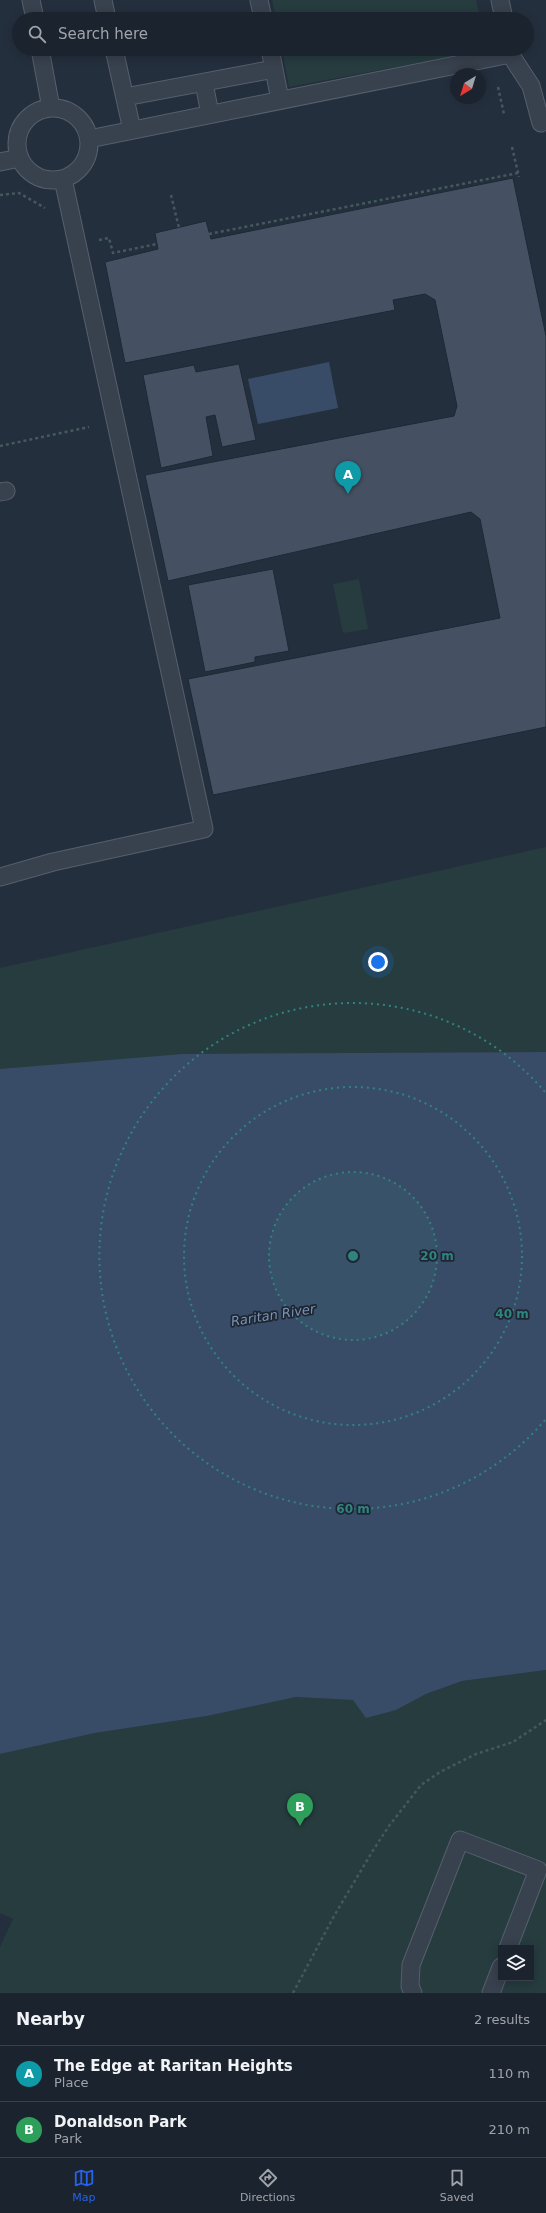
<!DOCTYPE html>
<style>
:root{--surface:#1b232e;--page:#282f3a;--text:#f1f3f6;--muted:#a0a4aa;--line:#39404a;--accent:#2563eb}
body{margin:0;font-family:"DejaVu Sans",sans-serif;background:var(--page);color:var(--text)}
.controls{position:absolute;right:12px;bottom:12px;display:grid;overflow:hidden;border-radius:0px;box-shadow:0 2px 10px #0003}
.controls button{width:36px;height:36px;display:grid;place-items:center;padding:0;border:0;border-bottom:1px solid var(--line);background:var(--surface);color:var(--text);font:20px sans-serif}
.compass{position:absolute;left:450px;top:68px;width:36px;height:36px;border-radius:50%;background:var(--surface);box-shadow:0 2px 10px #0003;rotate:218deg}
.you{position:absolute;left:378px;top:962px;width:14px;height:14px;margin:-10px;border:3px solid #fff;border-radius:50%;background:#1a73e8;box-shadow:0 0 0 6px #1a73e833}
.badge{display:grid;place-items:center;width:26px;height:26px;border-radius:50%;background:var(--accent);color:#fff;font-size:13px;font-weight:700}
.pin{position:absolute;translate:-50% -33px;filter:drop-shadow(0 1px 2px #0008)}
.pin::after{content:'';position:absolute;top:21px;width:14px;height:12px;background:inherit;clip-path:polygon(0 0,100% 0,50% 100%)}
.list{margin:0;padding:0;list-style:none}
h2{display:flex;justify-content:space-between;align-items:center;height:52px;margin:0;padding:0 16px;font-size:17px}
h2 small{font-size:13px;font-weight:400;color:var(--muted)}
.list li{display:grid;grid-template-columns:26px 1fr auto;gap:12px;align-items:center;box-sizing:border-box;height:56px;padding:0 16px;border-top:1px solid var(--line)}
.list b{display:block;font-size:15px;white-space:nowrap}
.list p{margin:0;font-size:13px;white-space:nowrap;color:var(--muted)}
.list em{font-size:13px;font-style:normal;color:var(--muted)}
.icon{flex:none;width:22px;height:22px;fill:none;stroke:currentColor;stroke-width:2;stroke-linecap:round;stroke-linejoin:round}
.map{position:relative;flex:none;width:546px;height:1993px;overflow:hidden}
.search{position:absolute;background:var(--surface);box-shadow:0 2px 10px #0003;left:12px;right:12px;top:12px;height:44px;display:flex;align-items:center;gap:10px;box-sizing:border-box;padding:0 14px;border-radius:22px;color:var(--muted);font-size:15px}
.sheet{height:164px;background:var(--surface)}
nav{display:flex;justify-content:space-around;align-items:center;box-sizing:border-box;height:56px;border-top:1px solid var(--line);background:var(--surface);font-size:11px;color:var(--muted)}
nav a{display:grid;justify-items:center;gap:2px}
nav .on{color:var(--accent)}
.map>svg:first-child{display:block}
.green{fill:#263c3f;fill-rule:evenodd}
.water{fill:#394c67}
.building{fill:#455162;stroke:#1f2835}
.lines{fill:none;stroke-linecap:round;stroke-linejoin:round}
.service-casing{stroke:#565f6c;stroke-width:19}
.path{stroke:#44595c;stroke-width:2.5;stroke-dasharray:3 3;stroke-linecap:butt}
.service{stroke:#38414e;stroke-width:17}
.ring{fill:none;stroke:#308480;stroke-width:2;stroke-dasharray:2 4}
.labels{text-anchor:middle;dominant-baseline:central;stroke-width:3.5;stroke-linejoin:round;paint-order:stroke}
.water-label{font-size:13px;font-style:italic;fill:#7c92b1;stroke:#1d2633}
.centre{fill:#308480;stroke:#1d2633;stroke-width:2}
.ring-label{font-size:12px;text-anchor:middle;font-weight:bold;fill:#308480;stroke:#1d2633;stroke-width:3.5;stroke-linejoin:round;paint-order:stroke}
</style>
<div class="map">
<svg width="546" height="1993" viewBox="0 0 546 1993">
<rect width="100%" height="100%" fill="#242f3e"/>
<path class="green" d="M272,0H476L480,19H276Z
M282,49H486V50L289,87Z
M359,579L368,629L343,633L333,584Z
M546,847V1099L0,1180V968Z
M546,1670V1993H0V1947L13,1919L0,1913V1754L95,1733L207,1716L296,1697L353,1700L396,1710L426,1694L462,1681ZM501,1948H531V1978H501Z"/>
<path class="water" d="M329,362L338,408L258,424L248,379Z
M546,1052V1670L462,1681L426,1694L396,1710L366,1718L353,1700L296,1697L207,1716L95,1733L0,1754V1069L183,1054Z"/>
<path class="building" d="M513,178L546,336V727L213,795L188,679L500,618L480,519L471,512L168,581L145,475L454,416L457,406L435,300L425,294L393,300L395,310L125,363L105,262L158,249L155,233L206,221L211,239Z
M239,364L256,440L222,447L215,415L206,417L213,456L161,468L143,375L194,365L196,372Z
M273,569L289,651L255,657V662L205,672L188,585Z"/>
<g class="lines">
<g class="service-casing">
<path id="service" d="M31,0L35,19
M103,0L107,19
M259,0L263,19
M500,0L504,19
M40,49L51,108
M114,49L132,130
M270,49L280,100
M510,49V54L531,86L541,123
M204,83L210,114
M125,97L274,69
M17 144a36 36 0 1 1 72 0a36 36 0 1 1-72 0Z
M89,139L510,54
M0,162L20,158
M0,492L6,491
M0,877L53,862L204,829L63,179
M413,1993L410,1986L411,1965L460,1840L538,1870L508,1948
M491,1993L501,1967"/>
</g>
<path class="path" d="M498,87L504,114
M512,147L519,177
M0,195L19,193L45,208
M171,195L179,228
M209,234L518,173
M99,240L109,238L113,253L157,244
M0,446L89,427
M293,1993L334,1916L372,1852L389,1826L421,1785L440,1772L476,1754L513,1742L546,1720"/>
<use href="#service" class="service"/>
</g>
<circle cx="353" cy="1256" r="84" fill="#308480" fill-opacity=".12"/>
<g class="ring">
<circle cx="353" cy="1256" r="84"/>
<circle cx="353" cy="1256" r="169"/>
<path d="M545 1420A253 253 0 1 1 545 1092"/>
</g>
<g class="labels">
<g class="water-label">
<text transform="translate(273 1315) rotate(-9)">Raritan River</text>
</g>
</g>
<circle cx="353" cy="1256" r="6" class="centre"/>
<g class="ring-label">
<text x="437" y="1260">20 m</text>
<text x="512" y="1318">40 m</text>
<text x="353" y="1513">60 m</text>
</g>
</svg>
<div class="controls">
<button><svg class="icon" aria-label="layers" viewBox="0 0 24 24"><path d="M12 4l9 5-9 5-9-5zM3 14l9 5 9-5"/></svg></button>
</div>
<svg class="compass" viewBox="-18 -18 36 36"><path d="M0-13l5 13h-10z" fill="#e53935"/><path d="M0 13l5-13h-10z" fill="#a0a4aa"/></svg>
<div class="you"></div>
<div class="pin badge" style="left:348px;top:494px;background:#0f9aa8">A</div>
<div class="pin badge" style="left:300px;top:1826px;background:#2e9e5b">B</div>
<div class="search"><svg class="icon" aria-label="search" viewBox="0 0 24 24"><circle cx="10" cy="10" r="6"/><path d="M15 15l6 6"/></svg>Search here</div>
</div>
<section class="sheet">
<h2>Nearby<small>2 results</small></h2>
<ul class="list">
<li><span class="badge" style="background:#0f9aa8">A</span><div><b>The Edge at Raritan Heights</b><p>Place</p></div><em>110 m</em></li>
<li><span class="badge" style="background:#2e9e5b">B</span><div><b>Donaldson Park</b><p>Park</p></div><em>210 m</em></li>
</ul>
</section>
<nav>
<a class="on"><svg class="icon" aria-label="map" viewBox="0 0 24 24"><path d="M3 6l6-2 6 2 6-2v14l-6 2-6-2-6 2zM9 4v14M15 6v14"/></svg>Map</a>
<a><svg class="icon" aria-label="directions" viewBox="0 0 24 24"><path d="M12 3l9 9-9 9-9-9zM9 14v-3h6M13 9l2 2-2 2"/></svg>Directions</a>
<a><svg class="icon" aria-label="saved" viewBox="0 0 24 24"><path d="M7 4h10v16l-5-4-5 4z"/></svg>Saved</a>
</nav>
